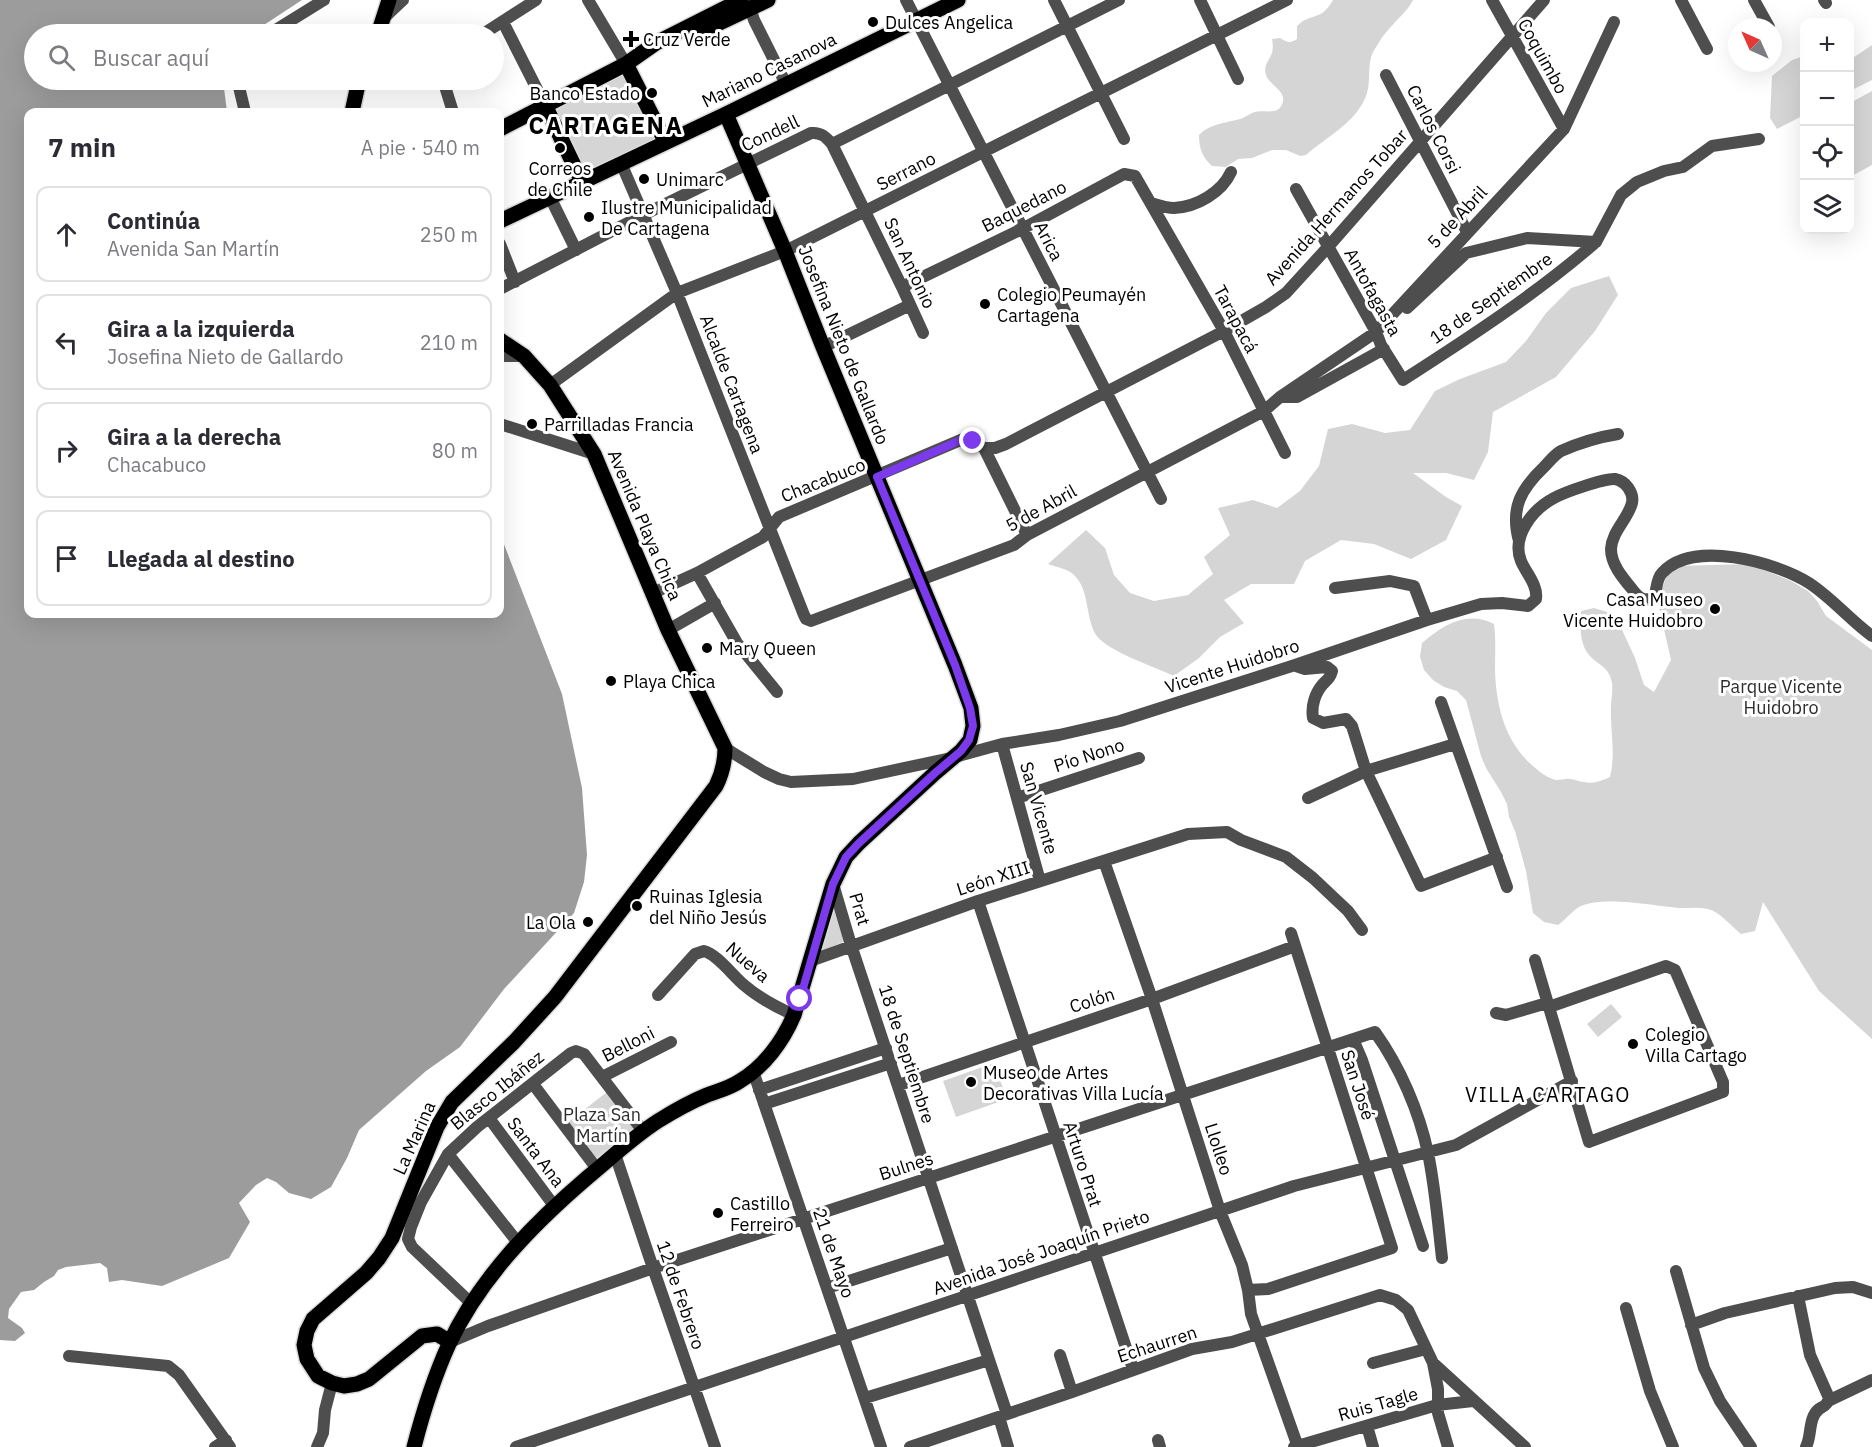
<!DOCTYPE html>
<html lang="es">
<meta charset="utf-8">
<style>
:root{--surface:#fff;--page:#f7f7f7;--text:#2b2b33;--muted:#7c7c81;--line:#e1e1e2}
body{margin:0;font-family:"IBM Plex Sans",sans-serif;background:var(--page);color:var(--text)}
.controls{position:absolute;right:18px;top:18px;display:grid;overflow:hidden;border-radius:12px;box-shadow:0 6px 24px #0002}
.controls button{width:54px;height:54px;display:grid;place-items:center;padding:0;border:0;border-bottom:2px solid var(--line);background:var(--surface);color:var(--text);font:30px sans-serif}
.compass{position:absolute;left:1728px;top:18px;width:54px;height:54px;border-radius:50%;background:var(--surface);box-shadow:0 6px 24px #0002;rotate:315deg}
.stop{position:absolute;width:18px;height:18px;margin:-14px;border:4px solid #7c3aed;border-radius:50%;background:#fff}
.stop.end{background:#7c3aed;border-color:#fff;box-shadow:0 2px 6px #0008}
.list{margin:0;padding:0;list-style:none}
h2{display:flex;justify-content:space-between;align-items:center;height:78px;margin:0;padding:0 24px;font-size:26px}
h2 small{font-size:20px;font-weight:400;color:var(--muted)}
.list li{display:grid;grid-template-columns:39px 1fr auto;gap:18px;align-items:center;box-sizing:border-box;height:96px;margin:0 12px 12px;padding:0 12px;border:2px solid var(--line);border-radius:12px}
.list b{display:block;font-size:22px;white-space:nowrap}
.list p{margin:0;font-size:20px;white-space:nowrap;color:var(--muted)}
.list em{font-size:20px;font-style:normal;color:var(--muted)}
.icon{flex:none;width:33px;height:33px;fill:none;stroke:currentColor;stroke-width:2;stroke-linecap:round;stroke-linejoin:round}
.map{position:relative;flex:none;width:1872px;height:1447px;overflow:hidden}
.search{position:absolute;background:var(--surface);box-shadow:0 6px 24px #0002;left:24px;top:24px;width:480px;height:66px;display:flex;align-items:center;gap:15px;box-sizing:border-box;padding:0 21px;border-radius:33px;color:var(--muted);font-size:22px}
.panel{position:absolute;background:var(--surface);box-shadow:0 6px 24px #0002;left:24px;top:108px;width:480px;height:510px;border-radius:12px}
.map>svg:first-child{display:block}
.green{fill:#d5d5d5}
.water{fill:#9c9c9c}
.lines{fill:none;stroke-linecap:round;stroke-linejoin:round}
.major-casing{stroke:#dbdbdb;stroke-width:18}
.minor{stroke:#4e4e4e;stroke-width:12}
.major{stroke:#000;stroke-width:15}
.route{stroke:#7c3aed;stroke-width:8}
.poi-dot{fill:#000;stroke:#fff;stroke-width:2}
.labels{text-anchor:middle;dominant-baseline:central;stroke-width:6;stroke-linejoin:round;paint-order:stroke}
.poi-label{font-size:18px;fill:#000;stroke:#fff;text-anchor:start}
.street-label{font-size:18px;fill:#000;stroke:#fff}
.park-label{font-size:18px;fill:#2c2c2c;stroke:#fff}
.neighbourhood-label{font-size:20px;letter-spacing:1.5px;fill:#000;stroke:#fff}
.district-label{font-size:24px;font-weight:bold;letter-spacing:1.5px;fill:#000;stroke:#fff}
</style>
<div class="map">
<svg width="1872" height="1447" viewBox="0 0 1872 1447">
<rect width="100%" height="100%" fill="#fff"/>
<path class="green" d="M1333,0H1413C1407,12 1397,19 1389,29C1383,35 1378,44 1373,52C1367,64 1371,80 1367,93C1358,122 1327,136 1306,155L1300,156L1286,150H1272L1252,158L1238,159L1226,167L1212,166C1202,157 1199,148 1199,135C1210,123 1228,123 1243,118C1247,116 1251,113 1255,112C1264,109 1280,117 1283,101C1285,90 1269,85 1266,75C1263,65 1269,61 1272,53C1273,49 1273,43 1272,39L1280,38C1286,42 1290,44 1297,39V26C1311,12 1321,22 1333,0Z
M1872,45V80L1850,91V60Z
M1804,56V115L1777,129L1770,118L1772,76L1792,60Z
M625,74L660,141L585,175L553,109Z
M1872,91V165L1850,177V103Z
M1609,276L1618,295L1595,331L1556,377L1493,412L1488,452L1474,480L1446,473H1413L1446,497L1462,506L1446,540L1411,559L1374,544L1341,540L1305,561L1294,584H1251L1224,600L1244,623L1220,637L1199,658L1174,676C1155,667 1107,651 1096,635C1085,617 1090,590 1074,575C1069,569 1056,567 1048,564L1086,530L1105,548L1114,575L1130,593L1154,601L1188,595L1213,574L1204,557L1230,535L1218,508L1253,500L1277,508L1300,491L1319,466L1328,429L1352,424L1385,433L1410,430L1435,391L1460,379L1506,362L1526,341L1546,313L1571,288Z
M1750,564L1791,581L1808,591L1817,601L1826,616L1872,650V1039L1819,991L1763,902L1755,931L1741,934C1731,926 1720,912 1708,909C1700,907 1689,908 1680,908C1655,906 1601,895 1579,907C1572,911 1565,920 1558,925L1544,922L1533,913L1526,871L1515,831L1509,817L1507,804L1501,792L1486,768L1481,756L1466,700L1457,691L1444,687L1433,680L1424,670L1420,657L1422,643C1443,625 1467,610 1494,624C1496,640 1495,654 1495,670C1496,706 1505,742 1533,766C1540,772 1547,778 1556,780C1561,780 1566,778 1570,779C1575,779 1579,782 1584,782C1594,784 1601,781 1610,777C1616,753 1610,731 1611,707C1611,698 1614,688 1611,679C1608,668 1601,666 1593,659C1579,647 1580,629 1581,611L1594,608L1607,612L1618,621L1635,658L1644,685L1654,692L1671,660L1658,603L1667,574L1674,566Z
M832,895L846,941L815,953Z
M1611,1004L1622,1017L1598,1037L1587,1024Z
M994,1063L1007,1099L956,1117L943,1081Z
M607,1092L636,1127L595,1159L567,1123Z"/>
<path class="water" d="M0,0H302L250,34H34V80H223L227,112H28V614H500V534L562,694L582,788L587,855L584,882L574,913L504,989L460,1047L426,1071L359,1130L347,1158L331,1187L311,1199L289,1193L276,1182L267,1178L256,1185L239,1203L250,1222L229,1258L162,1286L122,1280L109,1282L107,1268L100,1263L66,1267L58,1270L54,1276L44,1282L34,1290L21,1292L9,1309L8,1318L22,1328L25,1333L15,1341L0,1340Z"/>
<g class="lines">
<g class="major-casing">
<path id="major" d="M378,34L389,0
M692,36L768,0
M626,64L665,141
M545,105L582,182
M352,112L359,80
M500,129L626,64L656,43L741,0
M500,221L726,114L958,0
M450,1342L437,1334L422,1336L369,1379L357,1384L344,1386L332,1383L318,1376L307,1359L304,1345L307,1331L313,1319L366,1273L379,1258L392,1238L437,1127L452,1102L514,1042L555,997L716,786C722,774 725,762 725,748L668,630L594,454L550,385L524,356L500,340
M414,1447C423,1412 434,1377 449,1344C480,1278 533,1224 588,1177C611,1158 633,1137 658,1121C674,1111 690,1102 707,1095C718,1091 730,1088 740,1081C764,1067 783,1041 794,1015L833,884L846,857L859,843L935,773L961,751L970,740L973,726L971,708L955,665L823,347L785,251L726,114"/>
</g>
<path class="minor" d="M588,0L626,64
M906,0L1161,499
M1054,0L1124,139
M1200,0L1238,79
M1492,0L1564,129
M1681,0L1707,49
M1754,0L1769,27
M1824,0L1826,3
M748,1L754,20L786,84
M385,17L403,0
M503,22L545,105
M269,34L324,0
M483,34L536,0
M1386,75L1467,232
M239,80V87L245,112
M443,80L453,112
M832,144L1119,0
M621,163L677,293L804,615L806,619L811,621L1014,545L1027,535L1264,411L1280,397L1376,332L1564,129L1614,22
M1296,189L1376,332L1381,345L1403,380C1470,337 1536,294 1596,242
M550,197L576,250
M1151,203C1158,205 1166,208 1174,208C1197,207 1222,192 1231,172
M500,244L515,282
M902,287L1022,229L1124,174L1135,176L1224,331L1285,453
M500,289L643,215L811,133C821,132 826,137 832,144L902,287L923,333
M1407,308L1466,253L1527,238L1596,242L1621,195L1637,182L1664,171L1683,167L1712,146L1759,139
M823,347L910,305
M500,356H524
M550,385L677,293L785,251L1287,0
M1280,397H1297L1384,349
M500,424L594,454
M984,448H995L1006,444L1224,331L1266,307L1286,293L1328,247L1544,0
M1519,541C1510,508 1521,489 1544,467C1549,462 1554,455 1561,451C1579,443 1599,437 1618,434
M697,573L737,643L777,692
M1335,588L1390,581L1414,586L1427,620
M653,593L697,573L763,537L779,517L963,439L973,441L984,448L1027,535
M668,630L715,603
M1296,666L1305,669L1327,667L1332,671C1330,678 1328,679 1323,684C1315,693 1311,706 1313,718L1323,723L1346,719L1352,726L1366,771L1421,886L1497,857
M1441,702L1507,887
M1002,744L1040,881
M725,748L764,772L779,779L791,782L853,779L951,758L1002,744L1059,735L1120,721L1295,665L1427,620L1481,604L1502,603L1528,606L1536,599C1538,585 1526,573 1521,561C1511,536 1533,509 1554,498C1565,492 1605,478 1615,479C1626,481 1634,493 1632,503C1628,519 1612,531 1611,549C1611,564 1622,577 1632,589C1638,597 1643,602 1654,598C1657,590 1656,579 1662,573C1692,539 1776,562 1809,583C1832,598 1850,620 1872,636
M1017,798L1139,758
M1308,798L1366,771L1455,744
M1104,861L1152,999L1220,1211L1242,1265L1248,1290L1251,1314L1298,1447
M833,884L851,945L1007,1414
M978,901L1133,1369
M1535,960L1589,1142L1723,1092V1082L1675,970L1666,966L1549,1007
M810,961L978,901L1188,834L1227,832L1241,840L1286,857L1313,878L1348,911L1362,930
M658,995L695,954L704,951C717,954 733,976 744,985C759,998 776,1007 794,1015
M1496,1013L1506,1015L1547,1003
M1353,1039L1362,1060L1423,1246
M753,1071L881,1447
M602,1077L671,1042
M533,1084L597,1169
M899,1085L1152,999L1295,946
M759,1090L886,1048
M764,1104L891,1063
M489,1118L555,1207
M448,1154L519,1244
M615,1154L653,1268L715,1447
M1676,1271L1704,1368L1720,1401L1751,1447
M827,1288L952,1248
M1248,1290L1268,1289L1392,1248L1291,933
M1798,1296L1810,1355L1829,1398L1827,1403C1825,1406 1822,1407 1819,1409C1808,1418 1812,1435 1806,1447
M472,1304L412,1247L408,1239L411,1227L421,1202L448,1154L477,1127L571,1053L576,1051L584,1054L643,1131
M1626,1308L1650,1391L1673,1447
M1691,1325L1725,1313L1835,1288L1853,1287L1872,1293
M450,1342L488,1326L653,1268L1375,1032C1400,1067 1419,1111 1428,1153C1435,1187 1438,1223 1442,1258
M1060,1355L1072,1392
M69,1356L168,1366L179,1375L230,1447
M1373,1363L1426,1349
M1433,1363L1525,1447
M865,1398L989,1360
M1828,1401L1872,1380
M999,1417L1008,1447
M1367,1426L1373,1447
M1158,1440L1160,1447
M215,1447L226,1440
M317,1447L323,1433L325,1410L332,1383
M516,1447L1294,1186L1456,1145L1572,1081
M910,1447L1072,1392L1192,1349L1232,1342L1380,1295L1396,1300L1408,1310L1433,1363L1438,1389V1413L1448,1447
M1294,1447L1437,1405L1473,1401"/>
<use href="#major" class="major"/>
</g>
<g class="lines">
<path class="route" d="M800,999L833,884L846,857L859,843L935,773L961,751L969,740L973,726L970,708L955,665L877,477L963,439L973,441"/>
</g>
<g class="poi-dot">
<circle cx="873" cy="22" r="6"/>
<path d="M628 30h6v6h6v6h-6v6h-6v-6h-6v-6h6z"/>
<circle cx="652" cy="93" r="6"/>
<circle cx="560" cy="148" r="6"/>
<circle cx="644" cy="179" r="6"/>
<circle cx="589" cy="217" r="6"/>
<circle cx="985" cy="304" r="6"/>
<circle cx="532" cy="424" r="6"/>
<circle cx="1715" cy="609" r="6"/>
<circle cx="707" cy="648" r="6"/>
<circle cx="611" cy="681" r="6"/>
<circle cx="637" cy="906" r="6"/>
<circle cx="588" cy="922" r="6"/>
<circle cx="1633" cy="1044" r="6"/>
<circle cx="971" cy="1082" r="6"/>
<circle cx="718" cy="1213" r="6"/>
</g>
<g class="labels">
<g class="poi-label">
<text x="885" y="22">Dulces Angelica</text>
<text x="643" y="39">Cruz Verde</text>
<text x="640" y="93" text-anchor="end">Banco Estado</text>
<text x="560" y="168" text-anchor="middle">Correos<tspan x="560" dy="21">de Chile</tspan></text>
<text x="656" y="179">Unimarc</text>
<text x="601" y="207">Ilustre Municipalidad<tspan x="601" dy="21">De Cartagena</tspan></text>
<text x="997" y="294">Colegio Peumayén<tspan x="997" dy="21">Cartagena</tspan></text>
<text x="544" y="424">Parrilladas Francia</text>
<text x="1703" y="599" text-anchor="end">Casa Museo<tspan x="1703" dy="21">Vicente Huidobro</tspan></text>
<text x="719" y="648">Mary Queen</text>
<text x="623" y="681">Playa Chica</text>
<text x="649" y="896">Ruinas Iglesia<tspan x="649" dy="21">del Niño Jesús</tspan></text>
<text x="576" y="922" text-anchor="end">La Ola</text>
<text x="1645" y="1034">Colegio<tspan x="1645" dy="21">Villa Cartago</tspan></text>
<text x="983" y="1072">Museo de Artes<tspan x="983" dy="21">Decorativas Villa Lucía</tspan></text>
<text x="730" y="1203">Castillo<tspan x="730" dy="21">Ferreiro</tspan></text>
</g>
<g class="street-label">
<text transform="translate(1543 56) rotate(61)">Coquimbo</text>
<text transform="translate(769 70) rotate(-26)">Mariano Casanova</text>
<text transform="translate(1434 129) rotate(63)">Carlos Corsi</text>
<text transform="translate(770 133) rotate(-25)">Condell</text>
<text transform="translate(906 171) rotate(-27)">Serrano</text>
<text transform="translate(1024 206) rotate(-27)">Baquedano</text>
<text transform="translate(1336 207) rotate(-48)">Avenida Hermanos Tobar</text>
<text transform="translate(1457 217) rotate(-47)">5 de Abril</text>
<text transform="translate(1049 241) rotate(63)">Arica</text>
<text transform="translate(910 263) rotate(65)">San Antonio</text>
<text transform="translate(1373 292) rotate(61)">Antofagasta</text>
<text transform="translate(1491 298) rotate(-35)">18 de Septiembre</text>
<text transform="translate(1236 319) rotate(62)">Tarapacá</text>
<text transform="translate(844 345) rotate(68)">Josefina Nieto de Gallardo</text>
<text transform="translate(732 384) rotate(69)">Alcalde Cartagena</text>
<text transform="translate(823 480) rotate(-22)">Chacabuco</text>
<text transform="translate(1041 508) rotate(-29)">5 de Abril</text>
<text transform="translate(645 525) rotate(67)">Avenida Playa Chica</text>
<text transform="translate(1232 666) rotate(-18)">Vicente Huidobro</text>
<text transform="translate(1089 755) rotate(-18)">Pío Nono</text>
<text transform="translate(1039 808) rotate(74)">San Vicente</text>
<text transform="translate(993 878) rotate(-18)">León XIII</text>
<text transform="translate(860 909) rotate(73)">Prat</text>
<text transform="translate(748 962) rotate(41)">Nueva</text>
<text transform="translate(1092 1000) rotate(-18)">Colón</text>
<text transform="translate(628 1044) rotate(-27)">Belloni</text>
<text transform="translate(907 1054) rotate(72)">18 de Septiembre</text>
<text transform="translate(1358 1085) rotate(72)">San José</text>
<text transform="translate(497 1090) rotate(-39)">Blasco Ibáñez</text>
<text transform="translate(414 1138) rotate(-66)">La Marina</text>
<text transform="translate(1219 1149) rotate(72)">Llolleo</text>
<text transform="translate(536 1152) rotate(53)">Santa Ana</text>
<text transform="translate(1083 1164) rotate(72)">Arturo Prat</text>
<text transform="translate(906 1166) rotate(-18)">Bulnes</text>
<text transform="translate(1041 1252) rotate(-19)">Avenida José Joaquín Prieto</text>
<text transform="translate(834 1253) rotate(71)">21 de Mayo</text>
<text transform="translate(681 1295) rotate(71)">12 de Febrero</text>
<text transform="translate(1157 1344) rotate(-18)">Echaurren</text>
<text transform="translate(1378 1404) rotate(-16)">Ruis Tagle</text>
</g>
<g class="park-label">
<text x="1781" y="686">Parque Vicente<tspan x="1781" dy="21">Huidobro</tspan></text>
<text x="602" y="1114">Plaza San<tspan x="602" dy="21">Martín</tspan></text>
</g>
<g class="neighbourhood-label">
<text x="1548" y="1094">VILLA CARTAGO</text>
</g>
<g class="district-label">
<text x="606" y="125">CARTAGENA</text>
</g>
</g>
</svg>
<div class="controls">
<button>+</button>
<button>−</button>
<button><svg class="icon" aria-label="locate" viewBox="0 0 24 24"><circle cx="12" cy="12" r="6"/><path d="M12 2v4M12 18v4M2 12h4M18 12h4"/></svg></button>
<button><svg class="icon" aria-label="layers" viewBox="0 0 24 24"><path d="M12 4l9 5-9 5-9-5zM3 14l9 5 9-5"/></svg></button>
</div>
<svg class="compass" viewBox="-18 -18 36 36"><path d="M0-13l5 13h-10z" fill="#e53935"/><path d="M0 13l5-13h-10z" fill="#7c7c81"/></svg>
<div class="stop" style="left:800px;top:999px"></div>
<div class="stop end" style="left:973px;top:441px"></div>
<div class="search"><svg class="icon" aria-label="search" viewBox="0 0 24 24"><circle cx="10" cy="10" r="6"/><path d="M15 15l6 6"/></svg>Buscar aquí</div>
<section class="panel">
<h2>7 min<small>A pie · 540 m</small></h2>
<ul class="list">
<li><svg class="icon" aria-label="ahead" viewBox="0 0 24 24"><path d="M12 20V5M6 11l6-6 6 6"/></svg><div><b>Continúa</b><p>Avenida San Martín</p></div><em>250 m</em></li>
<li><svg class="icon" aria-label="left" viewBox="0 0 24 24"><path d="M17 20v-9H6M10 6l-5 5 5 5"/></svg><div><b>Gira a la izquierda</b><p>Josefina Nieto de Gallardo</p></div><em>210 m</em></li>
<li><svg class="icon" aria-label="right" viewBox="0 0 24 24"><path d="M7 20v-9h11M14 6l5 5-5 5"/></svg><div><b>Gira a la derecha</b><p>Chacabuco</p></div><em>80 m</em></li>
<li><svg class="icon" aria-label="arrive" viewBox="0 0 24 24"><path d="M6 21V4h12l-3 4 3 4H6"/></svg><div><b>Llegada al destino</b></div></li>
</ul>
</section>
</div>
